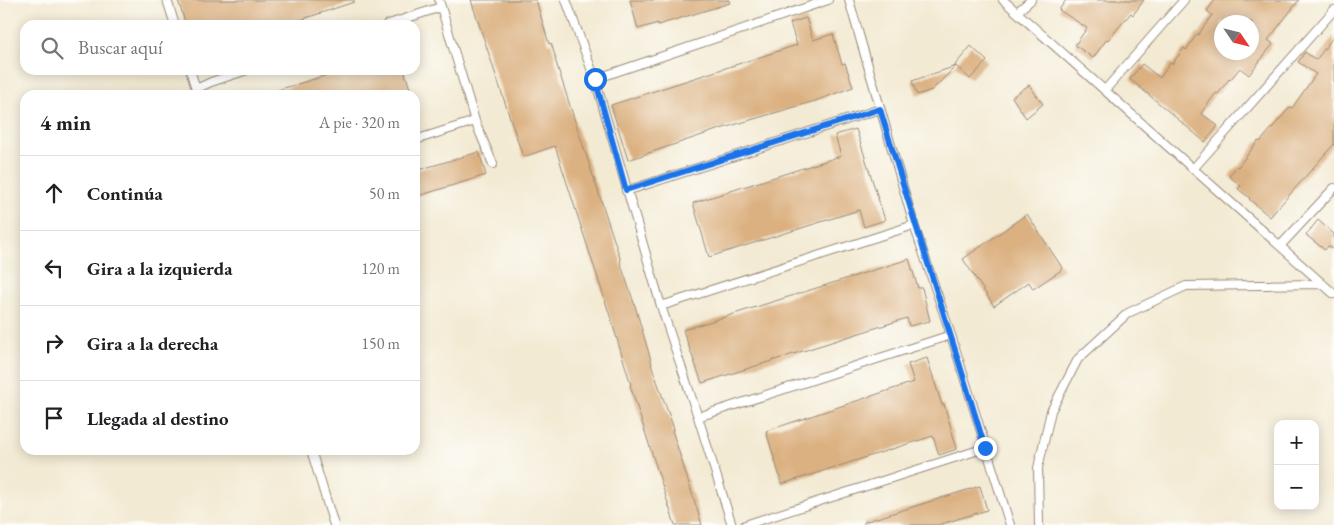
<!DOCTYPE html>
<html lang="es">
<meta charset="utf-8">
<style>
:root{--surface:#fff;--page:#f2f2f2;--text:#202124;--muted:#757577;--line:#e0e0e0}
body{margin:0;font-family:"EB Garamond",serif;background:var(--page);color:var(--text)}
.controls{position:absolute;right:15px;bottom:15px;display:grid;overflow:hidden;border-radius:10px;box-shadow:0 2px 12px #0003}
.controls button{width:45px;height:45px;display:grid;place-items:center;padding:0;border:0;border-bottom:1px solid var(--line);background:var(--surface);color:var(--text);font:25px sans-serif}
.compass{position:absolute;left:1214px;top:15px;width:45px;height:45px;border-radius:50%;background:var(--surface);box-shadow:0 2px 12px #0003;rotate:125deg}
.stop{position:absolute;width:15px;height:15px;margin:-11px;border:4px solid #1a73e8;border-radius:50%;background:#fff}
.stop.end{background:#1a73e8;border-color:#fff;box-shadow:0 1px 5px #0008}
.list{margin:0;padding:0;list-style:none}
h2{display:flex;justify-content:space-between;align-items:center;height:65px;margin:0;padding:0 20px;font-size:21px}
h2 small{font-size:16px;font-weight:400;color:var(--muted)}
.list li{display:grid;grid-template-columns:32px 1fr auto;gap:15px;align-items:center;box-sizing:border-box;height:75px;padding:0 20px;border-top:1px solid var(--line)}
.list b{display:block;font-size:19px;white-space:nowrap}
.list em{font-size:16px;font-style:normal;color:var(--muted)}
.icon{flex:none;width:28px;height:28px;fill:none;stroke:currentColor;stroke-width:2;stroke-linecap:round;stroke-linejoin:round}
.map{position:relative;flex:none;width:1334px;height:525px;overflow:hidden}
.search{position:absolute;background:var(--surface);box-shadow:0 2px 12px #0003;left:20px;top:20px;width:400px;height:55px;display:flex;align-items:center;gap:12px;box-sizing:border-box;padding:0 18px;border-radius:15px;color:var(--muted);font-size:19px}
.panel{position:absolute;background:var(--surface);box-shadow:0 2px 12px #0003;left:20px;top:90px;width:400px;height:365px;border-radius:15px}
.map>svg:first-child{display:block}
.building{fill:#dbb181;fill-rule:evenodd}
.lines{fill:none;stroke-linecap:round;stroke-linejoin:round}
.service-casing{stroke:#978a78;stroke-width:10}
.service{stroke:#fff;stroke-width:8}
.route{stroke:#1a73e8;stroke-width:6}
</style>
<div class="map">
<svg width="1334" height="525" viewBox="0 0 1334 525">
<rect width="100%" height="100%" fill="#fdfcf7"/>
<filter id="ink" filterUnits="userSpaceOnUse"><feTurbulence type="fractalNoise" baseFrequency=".02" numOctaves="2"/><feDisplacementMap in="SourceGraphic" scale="10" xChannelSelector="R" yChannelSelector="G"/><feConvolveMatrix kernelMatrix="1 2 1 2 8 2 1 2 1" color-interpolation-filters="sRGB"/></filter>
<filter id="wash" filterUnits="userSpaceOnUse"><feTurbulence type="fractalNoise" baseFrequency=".0096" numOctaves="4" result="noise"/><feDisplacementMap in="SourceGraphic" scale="20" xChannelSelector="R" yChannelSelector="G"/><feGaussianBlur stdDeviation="1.12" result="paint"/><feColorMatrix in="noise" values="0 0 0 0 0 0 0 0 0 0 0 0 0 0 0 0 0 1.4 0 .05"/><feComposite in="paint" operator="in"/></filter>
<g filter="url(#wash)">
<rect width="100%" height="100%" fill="#f3ead3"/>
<g id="blocks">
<path class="building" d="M178,0H354V2L285,25H186Z
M471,0H536L549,44L551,43L556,59H555L573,115L621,261L620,262L635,306L652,364H651L674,429L672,430L702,525H675L630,385H631L611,319L555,146L523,157Z
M630,0H729L730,3L658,25V23L638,29Z
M1066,0H1144L1133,15L1131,13L1108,40L1107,39L1093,58L1075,45L1087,28L1059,10Z
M1215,0H1299L1268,40L1273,44L1249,75L1240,68L1230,80L1229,79L1218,94L1216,93L1201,113L1218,126L1205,142L1130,79L1142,64L1160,78L1170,63L1172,64L1184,48L1186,50L1197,34L1198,35L1212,15L1207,11ZM1222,22H1252V52H1222Z
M806,18L813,40L833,34L842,64L845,63L853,87L815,101L720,129L628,160L611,105L797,45L790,23Z
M1334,36V144L1270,217L1249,199L1250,198L1238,189L1241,186L1229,176L1237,166L1238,167L1258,141L1260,142L1290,107L1292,108L1316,74L1298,62L1305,52L1316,60Z
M971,46L987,61L970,79L955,65Z
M956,66L932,90L917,95L912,81Z
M344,70H404L412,95H271V92Z
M1029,85L1043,104L1026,118L1012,97Z
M856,129L885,220L864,227L859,210L709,257L693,203L841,156L835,135Z
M479,152L486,175L415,197V171Z
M1027,214L1063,269L1033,289L1029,282L994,306L963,259Z
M1318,220L1334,234V250L1328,246L1325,250L1306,235Z
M909,259L918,288H922L930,321L909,326L907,318L702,383L683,330Z
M927,358L942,405L944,404L957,449L939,455L933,436L782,484L766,431L914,382L908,364Z
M980,486L987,510L938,525H864V522Z"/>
</g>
</g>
<g filter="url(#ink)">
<use href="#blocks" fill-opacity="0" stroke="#978a78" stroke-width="1"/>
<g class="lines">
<g class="service-casing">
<path id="service" d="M167,0L175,25
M439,0L475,121L493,164
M566,0L595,79L661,306L698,417L732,525
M849,0L914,225L951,335L1010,525
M1003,0L1334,294
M1017,12L1031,0
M386,25L441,7
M190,70L198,95
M595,79L828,0
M196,89L211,82L247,70
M1105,90L1184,0
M415,140L475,121
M1193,169L1334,10
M626,191L880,109
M1280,246L1334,188
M661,306L914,225
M698,417L951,335
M311,450L334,525
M745,525L985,448
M1039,525L1038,468L1051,411L1078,359L1128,313L1186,286L1323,284"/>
</g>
<use href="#service" class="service"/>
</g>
</g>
<g class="lines" filter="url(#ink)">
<path class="route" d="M595,79L626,190L880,109C914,222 951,334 985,448"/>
</g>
</svg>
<div class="controls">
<button>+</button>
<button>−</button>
</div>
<svg class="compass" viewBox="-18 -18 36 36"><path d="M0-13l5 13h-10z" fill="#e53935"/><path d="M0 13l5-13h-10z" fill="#757577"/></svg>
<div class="stop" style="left:595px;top:79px"></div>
<div class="stop end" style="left:985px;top:448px"></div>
<div class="search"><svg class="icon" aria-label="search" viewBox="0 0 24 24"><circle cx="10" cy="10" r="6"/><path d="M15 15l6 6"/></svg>Buscar aquí</div>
<section class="panel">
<h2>4 min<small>A pie · 320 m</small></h2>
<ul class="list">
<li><svg class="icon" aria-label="ahead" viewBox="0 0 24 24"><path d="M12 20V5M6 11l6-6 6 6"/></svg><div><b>Continúa</b></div><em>50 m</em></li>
<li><svg class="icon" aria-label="left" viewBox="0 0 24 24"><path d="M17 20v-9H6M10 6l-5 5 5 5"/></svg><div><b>Gira a la izquierda</b></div><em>120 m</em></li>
<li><svg class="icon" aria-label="right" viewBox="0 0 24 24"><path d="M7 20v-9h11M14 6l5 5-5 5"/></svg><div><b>Gira a la derecha</b></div><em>150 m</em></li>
<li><svg class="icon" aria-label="arrive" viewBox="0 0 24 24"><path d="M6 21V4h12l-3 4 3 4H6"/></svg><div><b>Llegada al destino</b></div></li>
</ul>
</section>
</div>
